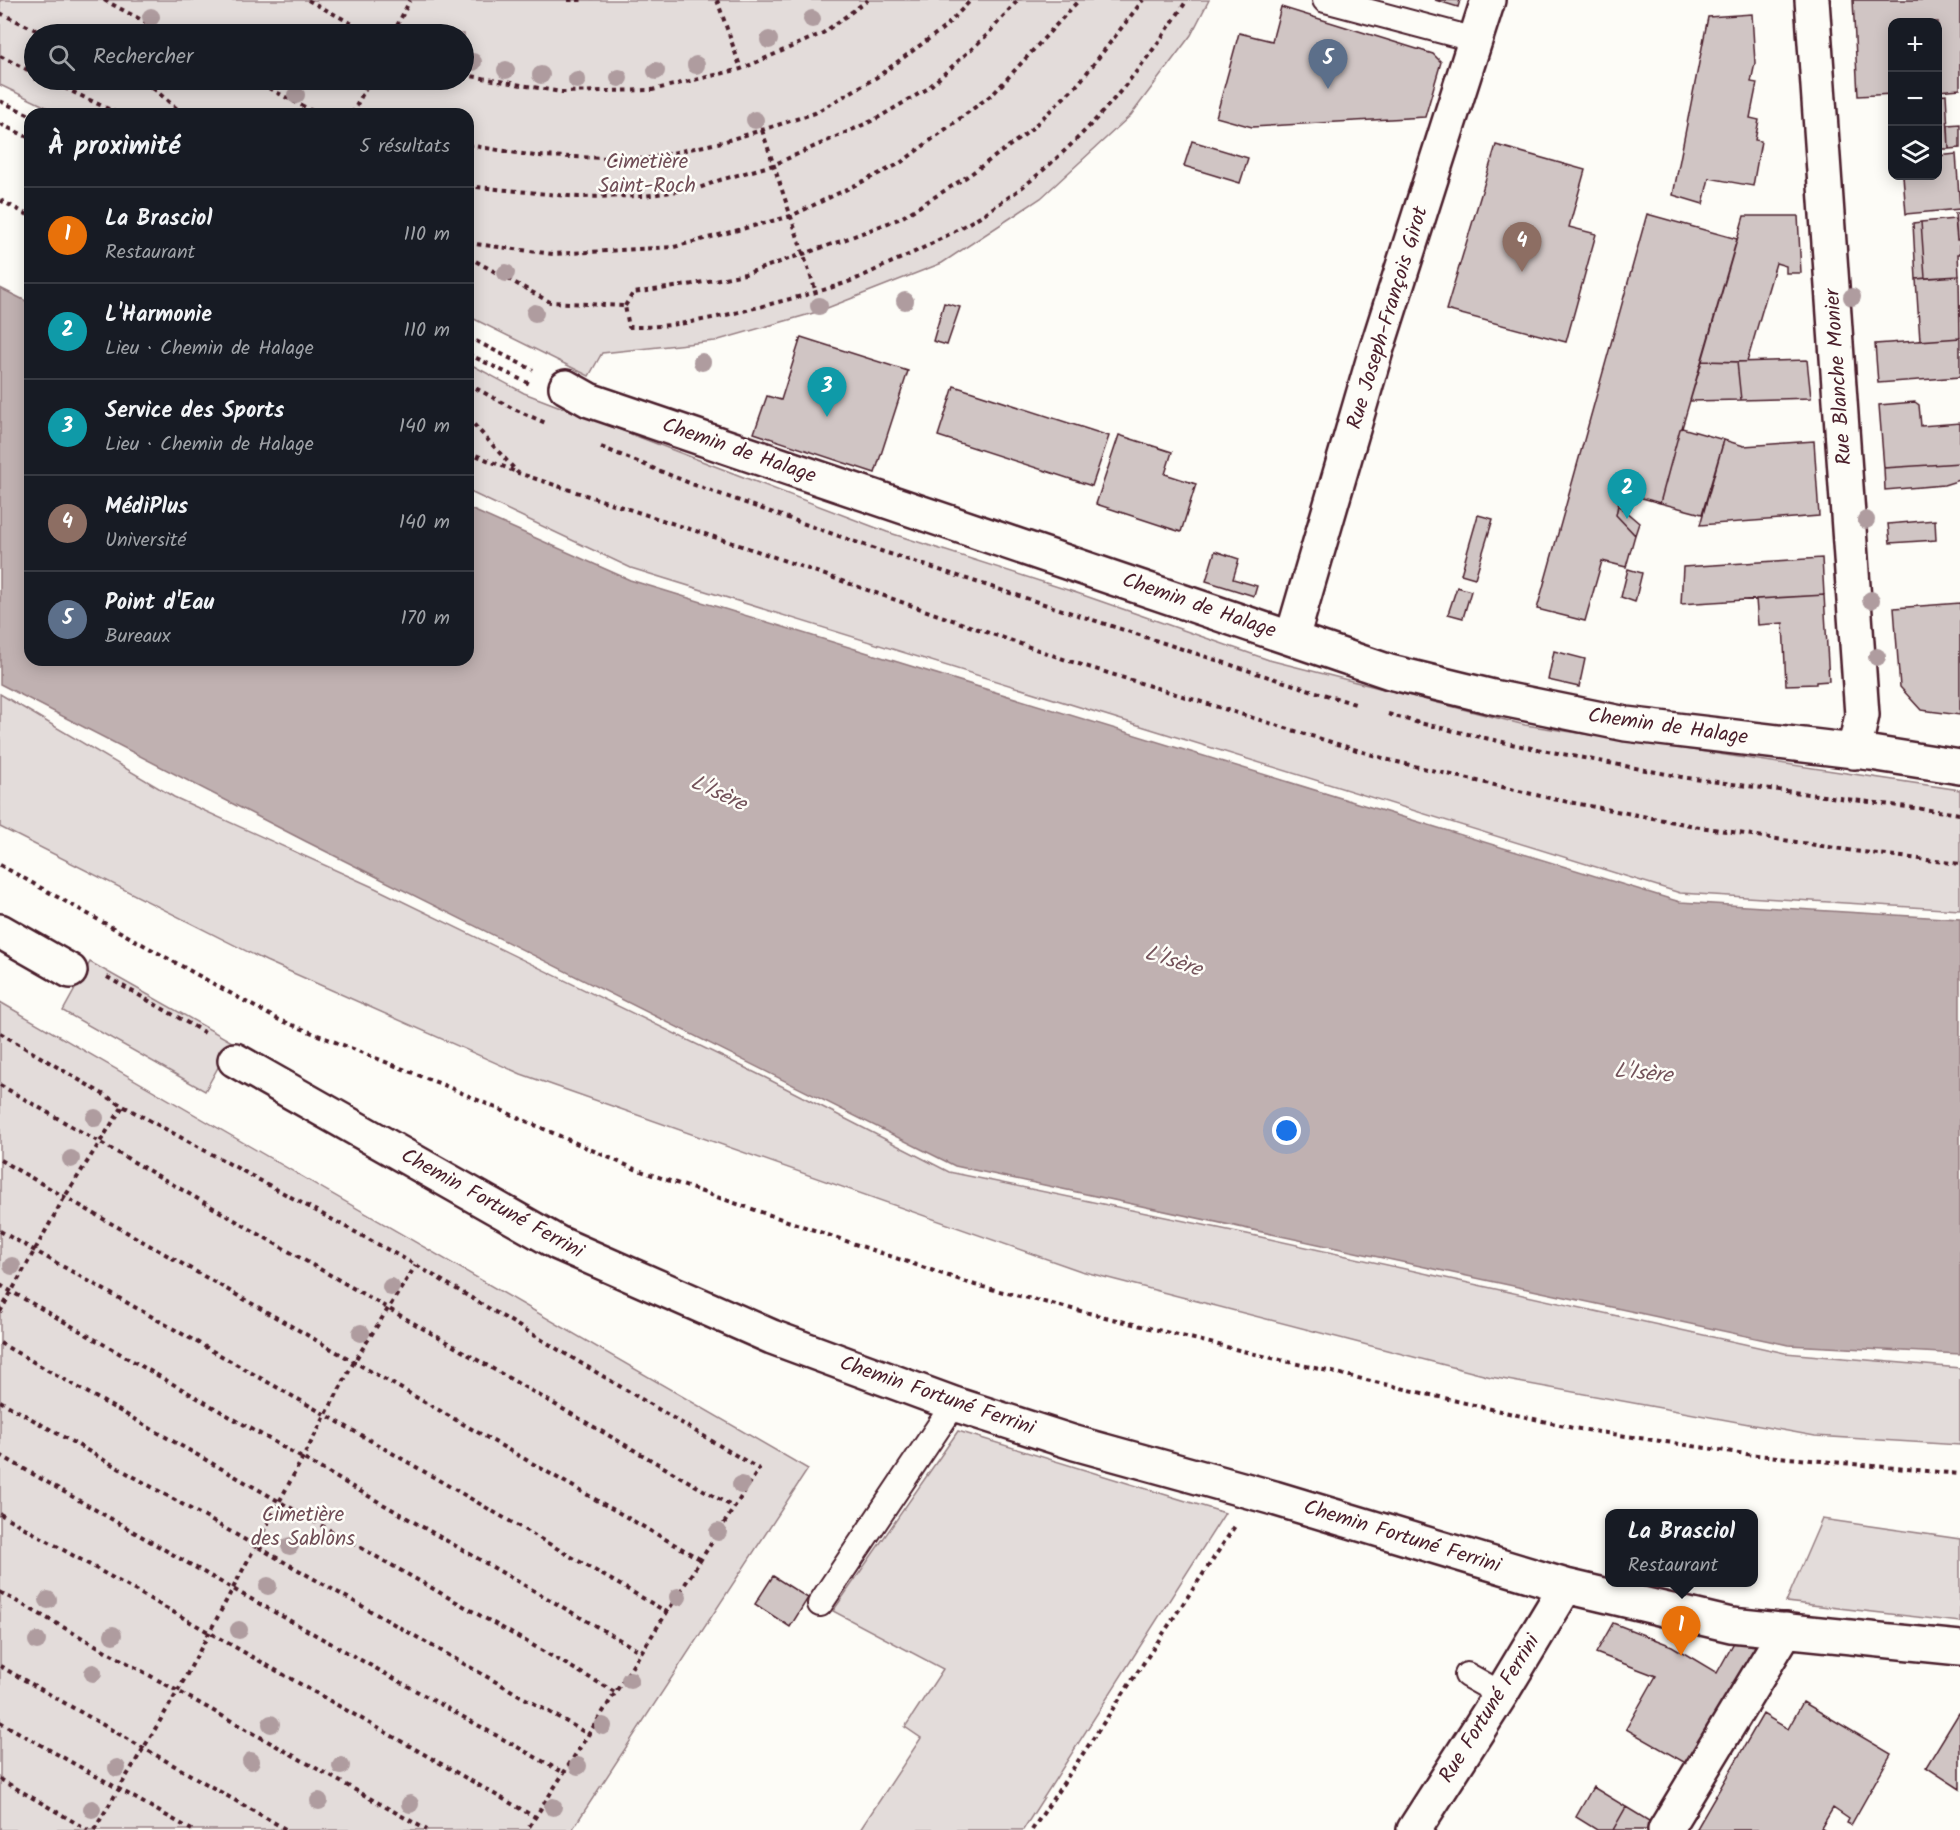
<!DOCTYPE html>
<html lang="fr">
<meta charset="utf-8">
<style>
:root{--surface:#171b24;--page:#20242c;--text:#f1f3f6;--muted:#9ea1a6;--line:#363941;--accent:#db2777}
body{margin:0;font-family:Kalam,sans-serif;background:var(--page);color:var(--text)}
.controls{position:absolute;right:18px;top:18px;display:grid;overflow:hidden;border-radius:12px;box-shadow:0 3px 15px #0003}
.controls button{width:54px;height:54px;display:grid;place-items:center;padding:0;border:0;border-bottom:2px solid var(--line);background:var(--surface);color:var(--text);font:30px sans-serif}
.you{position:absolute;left:1287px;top:1131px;width:21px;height:21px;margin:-15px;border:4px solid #fff;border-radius:50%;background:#1a73e8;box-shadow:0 0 0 9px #1a73e833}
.badge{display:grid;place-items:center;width:39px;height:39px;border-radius:50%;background:var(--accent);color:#fff;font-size:20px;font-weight:700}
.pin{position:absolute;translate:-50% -50px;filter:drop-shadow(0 2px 3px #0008)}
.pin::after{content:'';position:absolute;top:32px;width:21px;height:18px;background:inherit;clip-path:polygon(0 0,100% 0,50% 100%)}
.popup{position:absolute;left:1605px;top:1509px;width:153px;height:78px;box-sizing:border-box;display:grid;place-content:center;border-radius:12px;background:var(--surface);filter:drop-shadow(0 2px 4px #0005);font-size:20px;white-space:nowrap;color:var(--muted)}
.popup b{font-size:22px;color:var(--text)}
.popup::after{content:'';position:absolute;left:50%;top:100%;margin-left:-12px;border:12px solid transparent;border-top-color:var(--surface)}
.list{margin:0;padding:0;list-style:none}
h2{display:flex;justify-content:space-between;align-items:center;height:78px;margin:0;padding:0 24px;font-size:26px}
h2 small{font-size:20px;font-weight:400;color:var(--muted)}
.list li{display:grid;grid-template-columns:39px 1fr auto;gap:18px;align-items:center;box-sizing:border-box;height:96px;padding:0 24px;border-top:2px solid var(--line)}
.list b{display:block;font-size:22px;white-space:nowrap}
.list p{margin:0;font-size:20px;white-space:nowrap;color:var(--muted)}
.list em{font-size:20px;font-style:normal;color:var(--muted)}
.icon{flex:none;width:33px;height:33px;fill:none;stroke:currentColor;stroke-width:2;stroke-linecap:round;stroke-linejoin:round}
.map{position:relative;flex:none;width:1960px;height:1830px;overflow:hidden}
.search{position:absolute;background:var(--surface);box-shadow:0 3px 15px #0003;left:24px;top:24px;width:450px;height:66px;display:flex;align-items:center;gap:15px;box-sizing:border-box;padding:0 21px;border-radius:33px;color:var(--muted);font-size:22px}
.panel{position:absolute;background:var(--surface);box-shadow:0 3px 15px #0003;left:24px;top:108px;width:450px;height:558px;border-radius:18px}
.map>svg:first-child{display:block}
.green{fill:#e3dcda;stroke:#967e82;stroke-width:1.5;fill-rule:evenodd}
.water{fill:#c0b1b1;stroke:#91777b;stroke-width:1.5}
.building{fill:#d0c5c4;stroke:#4a1f2b;stroke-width:1.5}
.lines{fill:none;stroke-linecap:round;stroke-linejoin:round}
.service-casing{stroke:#4a1f2b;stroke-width:28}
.minor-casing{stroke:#4a1f2b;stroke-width:38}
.path{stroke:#4a1f2b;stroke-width:4;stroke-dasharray:4.5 4.5;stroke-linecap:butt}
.service{stroke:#fdfcf7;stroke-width:24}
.minor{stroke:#fdfcf7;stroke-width:33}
.tree{fill:#af9c9f}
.labels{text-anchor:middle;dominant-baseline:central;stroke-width:5;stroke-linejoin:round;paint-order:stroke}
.park-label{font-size:21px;fill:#704e57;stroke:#fdfcf7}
.street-label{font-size:21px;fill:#4a1f2b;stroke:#fdfcf7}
.water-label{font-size:22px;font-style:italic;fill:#73525a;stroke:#fdfcf7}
</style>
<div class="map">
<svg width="1960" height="1830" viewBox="0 0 1960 1830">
<rect width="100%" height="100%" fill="#fdfcf7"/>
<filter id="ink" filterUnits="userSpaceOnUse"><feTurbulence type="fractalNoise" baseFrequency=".0167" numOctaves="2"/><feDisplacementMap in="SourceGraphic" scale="12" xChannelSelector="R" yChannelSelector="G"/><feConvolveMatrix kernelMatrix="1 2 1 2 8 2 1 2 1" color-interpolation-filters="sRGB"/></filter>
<g filter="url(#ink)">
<path class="green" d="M0,0H1209L1191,35L1131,115L1041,198L942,263L817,312L715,341L602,353L589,376L468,316V114H61L0,85ZM464,34V80H34V34Z
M468,363L524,393L887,532L1077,593L1269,660L1525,725L1960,790V910L1680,893L631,568L468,491Z
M0,694L174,797L375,888L766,1078L949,1172L1247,1234L1785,1353L1960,1368V1445L1815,1436L1491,1377L1081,1271L521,1074L266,961L0,827Z
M90,962L232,1042L205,1091L63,1011Z
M0,1002L808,1469L572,1830H0Z
M958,1431L1225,1513L1023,1830H860L921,1738L905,1727L943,1669L833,1611Z
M1822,1519L1960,1539V1622L1786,1602Z"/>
<path class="water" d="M0,288L30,303V660H468V508L630,580L1680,902L1960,919V1354L1788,1345L955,1166L307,842L0,684Z"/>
<path class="building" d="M1435,0H1460L1458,7Z
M1853,0H1960V89L1938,91V22H1892V94L1858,96Z
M1281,7L1433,54L1441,62L1425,117L1252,127L1216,117L1239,33L1272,41Z
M1752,14L1755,63L1751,82L1757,83L1750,118L1759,120L1755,140L1761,141L1753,186L1709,178L1703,204L1673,195L1708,17Z
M1946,94L1949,149H1938V95Z
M1960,124V148L1949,149L1948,125Z
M1192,141L1248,158L1240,183L1184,166Z
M1496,145L1585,170L1569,227L1596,234L1566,342L1446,310Z
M1956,154L1960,209L1906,214L1903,176H1938V156Z
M1955,213H1960V240H1957Z
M1647,214L1737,239L1682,428L1680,429L1660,503L1621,492L1616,515L1635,535L1626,567L1602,561L1585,621L1537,609Z
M1744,216H1798L1801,273H1786V266L1776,263L1747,362L1702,361Z
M1955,219L1957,240H1960V254H1958L1959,276L1925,278L1921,222Z
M1921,222L1925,278L1916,279L1913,223Z
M1959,276L1960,338L1920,341L1916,279Z
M944,303L960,307L947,345L933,341Z
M801,337L908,371L875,473L754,433L767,396L781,400Z
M1960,338V377L1878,383L1875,344Z
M1807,360L1811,398L1741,400L1737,362Z
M1702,361L1737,362L1741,400L1690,401Z
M954,386L1109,436L1092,486L938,436Z
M1915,402L1919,405L1921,426L1960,423V463L1884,468L1879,405Z
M1682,428L1724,440L1702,514L1660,503L1680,429Z
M1119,435L1172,452L1165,474L1196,484L1181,532L1096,504Z
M1724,440L1744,446L1814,441L1819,516L1700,525Z
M1960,463V480L1944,485L1885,490L1884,468Z
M1618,505L1639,523L1635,535L1616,515Z
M1478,515L1493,519L1475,578L1461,574Z
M1935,520L1936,540L1890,543L1888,524Z
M1215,551L1239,559L1233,579L1257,586L1254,596L1206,581Z
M1822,558L1824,595L1681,604L1683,567Z
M1628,569L1642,573L1635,602L1621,597Z
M1457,587L1471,591L1463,618L1448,614Z
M1824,595L1829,681L1816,682V684L1786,685L1783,623L1758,625L1756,599Z
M1960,603V715L1921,710L1900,687L1894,608Z
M1554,651L1585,659L1579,687L1548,680Z
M773,1576L808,1598L790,1627L755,1604Z
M1613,1623L1672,1646L1717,1673L1737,1637L1760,1640L1689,1765L1626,1729L1656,1676L1596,1653Z
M1803,1702L1891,1754L1851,1825L1847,1823L1849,1819L1833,1808L1821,1828L1824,1830H1696L1763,1714L1788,1729Z
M1959,1713L1960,1714V1789L1926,1767Z
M1593,1787L1626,1807L1613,1830H1597L1576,1817Z
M1626,1807L1654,1824L1650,1830H1613Z"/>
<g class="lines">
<g class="service-casing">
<path id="service" d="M1325,0L1476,40
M820,1604L954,1404
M1467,1675L1501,1694"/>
</g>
<g class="minor-casing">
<path id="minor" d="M1812,0L1862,715L1854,752
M566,387L589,400L1390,672L1493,697L1626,724L1871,753L1960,767
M1292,638L1375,354L1488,0
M0,931L70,971
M235,1060L558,1243L772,1337L954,1404L1075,1443L1274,1498L1566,1586L1731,1625L1960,1648
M1414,1830L1501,1694L1566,1586
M1665,1830L1786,1630"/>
</g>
<path class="path" d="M104,0L168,34
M308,0L371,34
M568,0H582
M717,0L741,69
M0,13L44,34
M393,34L410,0
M0,56L34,73
M464,73L471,76L561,92L652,90L741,69L823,33L868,0
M48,80L119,114
M134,80L154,89
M159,80L154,89L183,114
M253,80L318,114
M0,101L30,115
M352,114L370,80
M0,124L30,138
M762,130L816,292
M468,145L535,156L645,159L722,142L762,130L815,113L877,77L945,27L971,0
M468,185L477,187L578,197L644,196L699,188L720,180L773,165L874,120L927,89L986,36L1018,0
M0,200L30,216
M468,243L553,254L674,247L791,216L899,164L994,93L1079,0
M468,257L550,302L625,306L629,327C675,328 719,317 763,306C789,299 816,293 842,284C858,279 873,271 888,264C937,243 987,215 1029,182C1092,131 1144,67 1187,0
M625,306L633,293L688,285L745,274L841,241L901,218L968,176L1027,133L1079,83L1143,0
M468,337L533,370
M468,354L530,384
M468,384L514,409L548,424
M468,418L518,473L754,550L1066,660L1389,760L1553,799L1700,827L1854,851L1960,864
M601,447L692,484L881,551L1259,674L1355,704
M468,452L514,471
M1388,714L1419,723L1516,745L1687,778L1960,814
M0,865L275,1018L446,1086L635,1169L975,1285L1259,1355L1573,1428L1746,1454L1960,1474
M107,977L207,1034
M0,1033L123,1106L416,1265L759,1469L527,1830
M0,1085L733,1507
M0,1160L700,1559
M0,1231L326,1415L667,1612
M0,1285L641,1652
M0,1312L64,1198L123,1106
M0,1343L615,1692
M0,1401L588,1734
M0,1455L233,1589L564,1773
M0,1514L535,1817
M0,1592L427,1830
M0,1666L287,1830
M0,1722L192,1830
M0,1779L88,1830
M94,1830L178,1691L354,1362L416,1265
M1032,1830L1235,1526"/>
<use href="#service" class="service"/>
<use href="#minor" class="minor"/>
</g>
<g class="tree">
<circle cx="151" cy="17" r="9"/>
<circle cx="812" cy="19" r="9"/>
<circle cx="769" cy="40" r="9"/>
<circle cx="473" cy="62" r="9"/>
<circle cx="696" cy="65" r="9"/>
<circle cx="506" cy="70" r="9"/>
<circle cx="656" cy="71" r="9"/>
<circle cx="541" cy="75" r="9"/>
<circle cx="619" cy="78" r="9"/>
<circle cx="577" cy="80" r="9"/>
<circle cx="296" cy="95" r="9"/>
<circle cx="755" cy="120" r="9"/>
<circle cx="506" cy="273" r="9"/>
<circle cx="1852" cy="297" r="9"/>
<circle cx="905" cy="301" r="9"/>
<circle cx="819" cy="306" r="9"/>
<circle cx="535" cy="313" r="9"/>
<circle cx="702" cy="362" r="9"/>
<circle cx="1866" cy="520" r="9"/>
<circle cx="1871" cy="600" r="9"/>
<circle cx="1877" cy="657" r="9"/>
<circle cx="95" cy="1118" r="9"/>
<circle cx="71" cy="1159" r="9"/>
<circle cx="12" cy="1266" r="9"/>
<circle cx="391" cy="1287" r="9"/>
<circle cx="361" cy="1333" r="9"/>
<circle cx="741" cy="1485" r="9"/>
<circle cx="718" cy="1532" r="9"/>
<circle cx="290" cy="1546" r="9"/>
<circle cx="268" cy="1586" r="9"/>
<circle cx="678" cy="1597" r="9"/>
<circle cx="48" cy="1600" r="9"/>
<circle cx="239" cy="1630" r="9"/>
<circle cx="113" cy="1635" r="9"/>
<circle cx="37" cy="1641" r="9"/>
<circle cx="93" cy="1673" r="9"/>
<circle cx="630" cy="1680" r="9"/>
<circle cx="271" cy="1724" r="9"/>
<circle cx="603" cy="1726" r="9"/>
<circle cx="251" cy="1761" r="9"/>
<circle cx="341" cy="1766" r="9"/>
<circle cx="578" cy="1766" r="9"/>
<circle cx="117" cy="1768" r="9"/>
<circle cx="319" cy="1801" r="9"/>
<circle cx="410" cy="1804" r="9"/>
<circle cx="553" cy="1807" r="9"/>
<circle cx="92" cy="1809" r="9"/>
</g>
</g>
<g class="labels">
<g class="park-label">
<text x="647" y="162">Cimetière<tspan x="647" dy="24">Saint-Roch</tspan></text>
<text x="303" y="1515">Cimetière<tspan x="303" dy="24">des Sablons</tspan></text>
</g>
<g class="street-label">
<text transform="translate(1388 318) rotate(-73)">Rue Joseph-François Girot</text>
<text transform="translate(1839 377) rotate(-94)">Rue Blanche Monier</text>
<text transform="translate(739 451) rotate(19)">Chemin de Halage</text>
<text transform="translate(1199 606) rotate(19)">Chemin de Halage</text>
<text transform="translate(1668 727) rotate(8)">Chemin de Halage</text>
<text transform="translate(492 1204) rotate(29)">Chemin Fortuné Ferrini</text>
<text transform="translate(937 1396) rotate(19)">Chemin Fortuné Ferrini</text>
<text transform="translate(1402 1537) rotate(17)">Chemin Fortuné Ferrini</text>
<text transform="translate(1490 1709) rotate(-58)">Rue Fortuné Ferrini</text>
</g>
<g class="water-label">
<text transform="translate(718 794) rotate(25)">L'Isère</text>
<text transform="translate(1173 962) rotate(18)">L'Isère</text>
<text transform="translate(1643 1074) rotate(5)">L'Isère</text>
</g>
</g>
</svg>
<div class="controls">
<button>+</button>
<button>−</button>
<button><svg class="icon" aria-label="layers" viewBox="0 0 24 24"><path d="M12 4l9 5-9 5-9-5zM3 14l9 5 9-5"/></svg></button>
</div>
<div class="you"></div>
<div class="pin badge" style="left:1681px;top:1656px;background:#e8710a">1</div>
<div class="popup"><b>La Brasciol</b>Restaurant</div>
<div class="pin badge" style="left:1627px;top:519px;background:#0f9aa8">2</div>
<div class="pin badge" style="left:827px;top:417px;background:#0f9aa8">3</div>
<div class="pin badge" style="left:1522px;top:272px;background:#8d6e63">4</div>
<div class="pin badge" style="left:1328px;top:89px;background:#5c6f8a">5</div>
<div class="search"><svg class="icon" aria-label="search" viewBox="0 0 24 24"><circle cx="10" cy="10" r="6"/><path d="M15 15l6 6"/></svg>Rechercher</div>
<section class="panel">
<h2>À proximité<small>5 résultats</small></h2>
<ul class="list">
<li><span class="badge" style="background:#e8710a">1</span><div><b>La Brasciol</b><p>Restaurant</p></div><em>110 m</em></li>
<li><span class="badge" style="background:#0f9aa8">2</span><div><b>L'Harmonie</b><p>Lieu · Chemin de Halage</p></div><em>110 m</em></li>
<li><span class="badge" style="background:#0f9aa8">3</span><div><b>Service des Sports</b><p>Lieu · Chemin de Halage</p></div><em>140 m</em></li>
<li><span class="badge" style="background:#8d6e63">4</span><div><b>MédiPlus</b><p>Université</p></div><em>140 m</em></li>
<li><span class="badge" style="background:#5c6f8a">5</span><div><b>Point d'Eau</b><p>Bureaux</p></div><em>170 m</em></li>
</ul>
</section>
</div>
